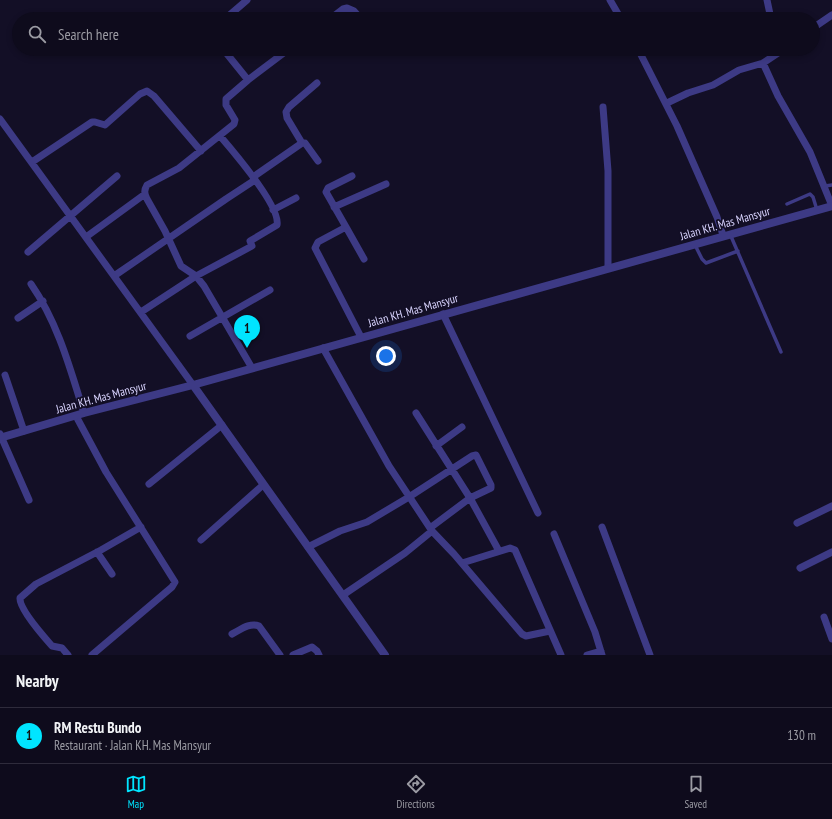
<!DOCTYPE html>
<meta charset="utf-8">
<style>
:root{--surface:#0e0b1c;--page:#1c1929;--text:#f1f3f6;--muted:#9b9ba3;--line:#2e2b3b;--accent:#00e5ff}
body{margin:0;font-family:"PT Sans Narrow",sans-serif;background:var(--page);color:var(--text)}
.you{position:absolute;left:386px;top:356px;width:14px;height:14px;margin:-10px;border:3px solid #fff;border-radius:50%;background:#1a73e8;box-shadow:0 0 0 6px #1a73e833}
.badge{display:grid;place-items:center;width:26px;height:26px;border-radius:50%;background:var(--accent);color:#111;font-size:13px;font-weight:700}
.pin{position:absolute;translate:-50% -33px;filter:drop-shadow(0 1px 2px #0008)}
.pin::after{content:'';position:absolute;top:21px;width:14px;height:12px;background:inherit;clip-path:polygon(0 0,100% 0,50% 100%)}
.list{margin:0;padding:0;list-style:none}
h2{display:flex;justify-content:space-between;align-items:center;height:52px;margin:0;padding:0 16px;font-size:17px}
h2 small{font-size:13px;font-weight:400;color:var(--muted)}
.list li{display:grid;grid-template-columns:26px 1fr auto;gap:12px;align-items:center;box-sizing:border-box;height:56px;padding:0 16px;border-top:1px solid var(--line)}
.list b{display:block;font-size:15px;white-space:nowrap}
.list p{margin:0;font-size:13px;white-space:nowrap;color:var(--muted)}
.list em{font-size:13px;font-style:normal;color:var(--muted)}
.icon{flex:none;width:22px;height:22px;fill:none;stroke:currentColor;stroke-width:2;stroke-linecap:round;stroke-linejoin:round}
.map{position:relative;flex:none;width:832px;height:655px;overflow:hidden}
.search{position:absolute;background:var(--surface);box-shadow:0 2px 6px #0003;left:12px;right:12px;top:12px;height:44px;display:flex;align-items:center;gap:10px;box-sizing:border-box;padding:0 14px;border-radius:22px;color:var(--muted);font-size:15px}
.sheet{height:108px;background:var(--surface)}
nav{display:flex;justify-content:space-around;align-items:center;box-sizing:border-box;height:56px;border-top:1px solid var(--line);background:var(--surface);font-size:11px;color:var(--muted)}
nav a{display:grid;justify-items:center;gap:2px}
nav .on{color:var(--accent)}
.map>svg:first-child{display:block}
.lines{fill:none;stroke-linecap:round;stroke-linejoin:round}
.service{stroke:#3d3a85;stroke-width:3.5}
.minor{stroke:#3d3a85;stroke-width:7}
.tertiary{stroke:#3d3a85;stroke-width:8}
.labels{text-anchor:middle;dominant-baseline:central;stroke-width:3.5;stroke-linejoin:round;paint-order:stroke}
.street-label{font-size:12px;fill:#d9d4ff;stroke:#130f26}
</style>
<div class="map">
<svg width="832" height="655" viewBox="0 0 832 655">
<rect width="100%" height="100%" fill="#130f26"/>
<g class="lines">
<path class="service" d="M825,186L832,185
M787,204L810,194L813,197L817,210
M730,234L781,352
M695,245L702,259L706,263L738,251"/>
<path class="minor" d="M610,0L621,19
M767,0L771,19
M225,19L247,0
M330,19L343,9L347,8L354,11L361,19
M813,28L832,15
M223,49L248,80
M638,49L677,126L717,217L723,235
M763,63L778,96L810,152L832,206
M667,103L688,93L713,85L739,70L763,63L784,49
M603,107L608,171V268
M0,119L193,385
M302,143L287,118L286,112L289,107L317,83
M32,162L92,122H95L105,125L140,94L147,91L154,96L201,151
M352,176L328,188L326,192L346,227L318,242L315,248L361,337
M253,177L302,143H305L318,161
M334,207L386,184
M273,210L296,198
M346,227L364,259
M86,237L145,194
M28,252L117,176
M114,276L226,199L255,180
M31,284C58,323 70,368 84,413
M141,312L196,276L252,246L250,241L277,225C281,207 232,150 220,136
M443,314L538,513
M18,318L43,301
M190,336L270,290
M323,348L389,466L432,531L454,554L522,634L526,636L550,631
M252,368L204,286L196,276L181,266L165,231L147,199C144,193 144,190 147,185L179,168L234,124L235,120L226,105V99L248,80L289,49
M5,375L24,431
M416,413L470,498L499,551
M76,416L106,472L175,582L172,587L92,655
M0,434L29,500
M436,446L462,427
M149,484L222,425
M797,523L832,506
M602,527L650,655
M554,534L595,632L602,655
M201,540L263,485
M308,547L340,531L367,522L409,497L472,456L476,455L491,485V488L470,498L430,528
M97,552L112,574
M462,563L510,548L515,550L561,655
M800,568L832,552
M343,595L405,553L432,531
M824,617L832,639
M232,634C240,630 250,622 259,626L280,655
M68,655L62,648L52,646C44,637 19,609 20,598L36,584L101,550L141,527
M293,655L312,647L317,651L319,655
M587,655L601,651"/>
<path class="tertiary" d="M193,385L385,655
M0,438L84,413L193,385L832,206"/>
</g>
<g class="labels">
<g class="street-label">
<text transform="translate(725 223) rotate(-16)">Jalan KH. Mas Mansyur</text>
<text transform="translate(413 310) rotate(-16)">Jalan KH. Mas Mansyur</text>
<text transform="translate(101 397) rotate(-15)">Jalan KH. Mas Mansyur</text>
</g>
</g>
</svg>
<div class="you"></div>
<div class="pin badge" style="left:247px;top:348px">1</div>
<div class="search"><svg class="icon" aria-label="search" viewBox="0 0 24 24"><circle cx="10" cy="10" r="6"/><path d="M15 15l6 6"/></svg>Search here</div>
</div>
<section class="sheet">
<h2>Nearby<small></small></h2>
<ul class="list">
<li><span class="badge">1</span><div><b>RM Restu Bundo</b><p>Restaurant · Jalan KH. Mas Mansyur</p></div><em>130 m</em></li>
</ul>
</section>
<nav>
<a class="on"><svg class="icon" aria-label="map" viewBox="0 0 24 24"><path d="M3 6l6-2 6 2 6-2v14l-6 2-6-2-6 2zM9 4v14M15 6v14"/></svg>Map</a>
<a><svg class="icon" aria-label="directions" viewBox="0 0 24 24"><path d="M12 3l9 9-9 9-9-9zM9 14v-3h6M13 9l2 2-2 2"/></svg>Directions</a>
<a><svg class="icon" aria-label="saved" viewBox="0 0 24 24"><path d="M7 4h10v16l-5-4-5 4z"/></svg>Saved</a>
</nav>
